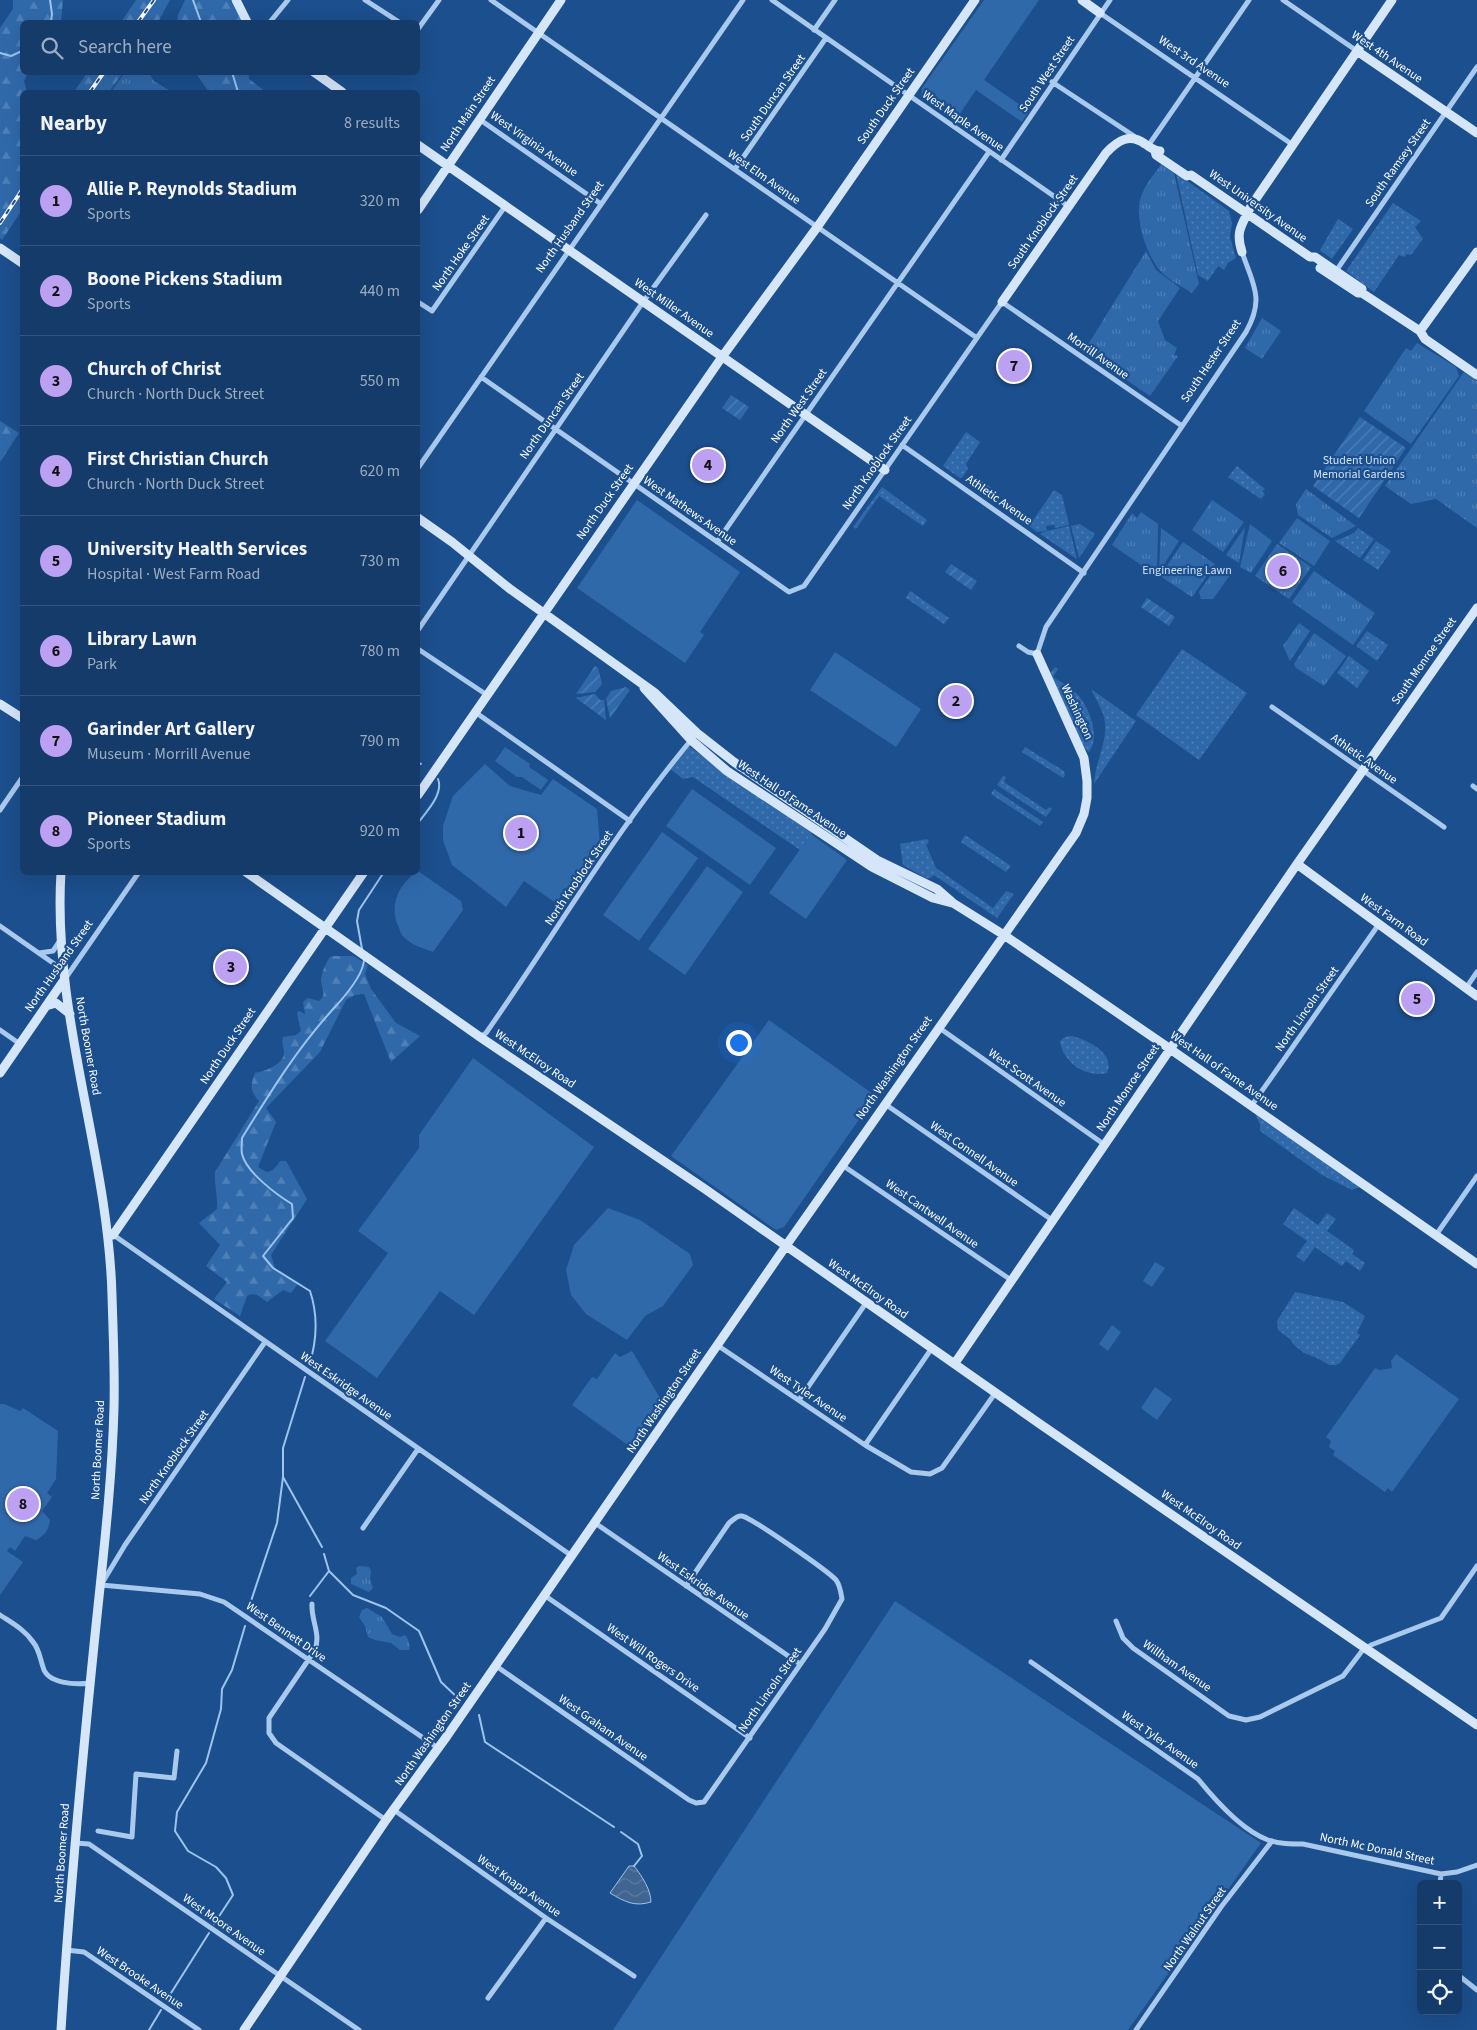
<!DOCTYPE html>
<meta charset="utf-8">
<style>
:root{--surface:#153b6a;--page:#224672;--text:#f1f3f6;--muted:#9dadc1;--line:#34557e;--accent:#bca0f2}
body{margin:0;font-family:"Source Sans 3",sans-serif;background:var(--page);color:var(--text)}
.controls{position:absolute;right:15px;bottom:15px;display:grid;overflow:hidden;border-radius:8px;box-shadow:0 5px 20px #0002}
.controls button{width:45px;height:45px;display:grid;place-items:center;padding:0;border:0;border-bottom:1px solid var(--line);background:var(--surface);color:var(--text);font:25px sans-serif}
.you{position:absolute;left:738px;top:1042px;width:18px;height:18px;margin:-12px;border:4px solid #fff;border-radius:50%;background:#1a73e8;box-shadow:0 0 0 8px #1a73e833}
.badge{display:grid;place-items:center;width:32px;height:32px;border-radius:50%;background:var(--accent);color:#111;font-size:16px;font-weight:700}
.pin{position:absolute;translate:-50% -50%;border:2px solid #fff;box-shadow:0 1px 5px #0006}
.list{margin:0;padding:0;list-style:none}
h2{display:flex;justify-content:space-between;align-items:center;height:65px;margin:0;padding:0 20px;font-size:21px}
h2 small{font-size:16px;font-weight:400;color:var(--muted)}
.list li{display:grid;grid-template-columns:32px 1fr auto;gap:15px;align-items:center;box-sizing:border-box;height:90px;padding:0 20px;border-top:1px solid var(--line)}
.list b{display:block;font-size:19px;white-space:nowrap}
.list p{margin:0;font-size:16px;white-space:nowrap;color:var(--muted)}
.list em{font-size:16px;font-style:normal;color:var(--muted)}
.icon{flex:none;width:28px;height:28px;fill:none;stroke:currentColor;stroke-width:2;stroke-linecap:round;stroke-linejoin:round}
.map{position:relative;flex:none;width:1477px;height:2030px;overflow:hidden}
.search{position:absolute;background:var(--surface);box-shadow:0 5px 20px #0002;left:20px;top:20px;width:400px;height:55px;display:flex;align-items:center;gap:12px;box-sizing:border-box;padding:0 18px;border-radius:8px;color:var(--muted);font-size:19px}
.panel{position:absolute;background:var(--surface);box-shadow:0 5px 20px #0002;left:20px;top:90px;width:400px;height:785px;border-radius:8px}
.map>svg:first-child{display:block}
.grass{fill:url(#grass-dots)}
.forest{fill:url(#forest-firs)}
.park{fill:url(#park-tufts)}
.garden{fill:url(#garden-furrows)}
.pitch{fill:#3069aa}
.water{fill:url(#water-waves);stroke:#9cc4ef}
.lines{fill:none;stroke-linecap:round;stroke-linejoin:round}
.stream{stroke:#9cc4ef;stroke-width:2}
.street{stroke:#a9c9ed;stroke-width:5}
.secondary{stroke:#d6e6f9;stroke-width:9}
.rail-casing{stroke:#fff;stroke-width:4}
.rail{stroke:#1c4f8d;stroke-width:2;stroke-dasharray:5.5;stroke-linecap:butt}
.labels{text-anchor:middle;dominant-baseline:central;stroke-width:4.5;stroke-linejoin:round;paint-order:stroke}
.street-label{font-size:12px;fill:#fff;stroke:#1c4f8d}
.park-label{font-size:12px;fill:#cfe3f9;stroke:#1c4f8d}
</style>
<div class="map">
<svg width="1477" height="2030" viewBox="0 0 1477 2030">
<defs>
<pattern id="grass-dots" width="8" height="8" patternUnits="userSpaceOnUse" patternTransform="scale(1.25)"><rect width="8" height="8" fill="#3069aa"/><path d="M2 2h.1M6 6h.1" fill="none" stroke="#4f80b7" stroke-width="1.8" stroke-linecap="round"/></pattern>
<pattern id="forest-firs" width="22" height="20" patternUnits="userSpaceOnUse" patternTransform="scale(1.25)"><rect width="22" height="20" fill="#3069aa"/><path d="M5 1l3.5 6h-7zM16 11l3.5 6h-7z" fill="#4f80b7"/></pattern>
<pattern id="park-tufts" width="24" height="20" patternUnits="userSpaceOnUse" patternTransform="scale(1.25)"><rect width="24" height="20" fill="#3069aa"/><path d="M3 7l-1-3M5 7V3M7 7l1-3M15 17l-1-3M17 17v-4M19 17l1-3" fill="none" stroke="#4f80b7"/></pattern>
<pattern id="garden-furrows" width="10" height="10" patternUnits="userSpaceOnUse" patternTransform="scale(1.25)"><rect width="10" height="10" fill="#3069aa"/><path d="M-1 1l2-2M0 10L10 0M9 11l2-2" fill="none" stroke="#4f80b7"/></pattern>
<pattern id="water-waves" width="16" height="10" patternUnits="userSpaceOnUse" patternTransform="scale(1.25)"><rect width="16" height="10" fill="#406591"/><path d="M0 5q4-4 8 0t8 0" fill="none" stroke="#5d7ca2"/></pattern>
</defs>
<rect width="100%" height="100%" fill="#1c4f8d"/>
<path class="grass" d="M1176,173L1229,211L1232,223L1230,237L1236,258L1228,263L1224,270L1218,266L1208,281L1198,275Z
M1393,203L1421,221L1415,227L1423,239L1411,255L1407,254L1404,257L1399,255L1374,292L1346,271Z
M1338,219L1353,229L1332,259L1320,250Z
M966,432L980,442L966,464L968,469L962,478H960L943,466Z
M1237,466L1265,489L1262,492L1265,494L1261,499L1228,477Z
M975,476L996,491L997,493L991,500L969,484L971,477Z
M882,487L927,520L923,526L879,496L856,529L853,527Z
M1054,490L1062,495L1069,525L1055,528L1054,525L1046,526L1047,531L1069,526L1077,559L1040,534L1047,531L1037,532L1029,526Z
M1080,524L1095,534L1079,558L1071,526Z
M1358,528L1374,539L1360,558L1335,541L1354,533Z
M1376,541L1391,551L1378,570L1363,560Z
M910,591L949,618L944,624L906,598Z
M1367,631L1388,645L1377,661L1356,646Z
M1182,649L1247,693L1199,760L1136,715Z
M1349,656L1369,671L1357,688L1337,673Z
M1055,667L1058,669L1053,677C1061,682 1069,687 1076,693C1089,706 1101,736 1089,752L1084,748L1050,673Z
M1091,689L1136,721L1094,784C1095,760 1111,738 1103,714C1100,706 1095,697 1091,689Z
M687,745L812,833L800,850L693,777L683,779L669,768Z
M1025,747L1064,771L1065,775L1063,778L1022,752Z
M1003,776L1006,777L1004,782L1046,810L1050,807L1052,809L1046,817L997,785Z
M994,789L1043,822L1040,826L991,794Z
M965,835L1011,866L1006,872L961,842Z
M927,839L929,842L926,845L936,868L993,908L1006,891L1014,894L997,918L934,875L930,878H926L903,865L900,844Z
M1072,1036C1087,1040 1116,1053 1107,1073C1086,1078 1063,1063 1060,1041L1065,1037Z
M1252,1105L1364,1185L1352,1190L1322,1175L1260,1131V1125Z
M1294,1208L1318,1225L1327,1213L1336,1219L1327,1231L1354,1250L1352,1254L1365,1263L1360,1271L1346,1261L1342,1266L1315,1247L1304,1262L1296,1256L1307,1241L1283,1224Z
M1295,1292L1343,1302L1365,1316L1357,1333L1360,1335L1340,1363L1336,1365H1329L1317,1358L1304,1353L1295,1346L1290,1339L1278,1330L1277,1321Z"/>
<path class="forest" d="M13,0H63L61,22H22V72L28,73L24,81L27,92H22V210L2,240L0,238V28L13,9Z
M136,0H170L158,22H121Z
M185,0H230L242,22H177L178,15Z
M87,73V72L123,73L109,92H74Z
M196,73H249V79L266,92H209Z
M0,421L19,433L0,462Z
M333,956H353L368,965L365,974L371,989L396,1023L420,1036L391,1062L364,994L355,995L346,1000L320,1052L266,1108L276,1122L258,1167L266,1172C273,1172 276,1167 280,1161H286L307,1199L271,1255L275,1268L297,1282V1285L291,1293L283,1290L267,1302C261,1298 255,1291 247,1296L240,1316L214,1299L227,1282L206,1266L220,1245L199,1223L217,1209C218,1196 214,1185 215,1172L259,1101C250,1091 250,1086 255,1073C265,1071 283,1065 284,1053C284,1047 281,1044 283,1037L296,1035L301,1031L297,1013L299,1011L305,1014L303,1002L308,998L319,1001C327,994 322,990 321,981C321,974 326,962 330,957Z"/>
<path class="park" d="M125,72L149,73L154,81L172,92H111Z
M1161,164L1174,173L1199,284L1192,293C1181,286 1165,278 1158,268C1145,251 1133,214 1142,194C1146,183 1155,174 1161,164Z
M1146,251L1156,270L1180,288L1158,321L1165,340L1177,348L1174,355L1178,356L1150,396L1084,351Z
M1262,318L1281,331L1262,359L1245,348Z
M1417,343L1456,367L1459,376L1411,444L1364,411L1406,348L1411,351Z
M1464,372L1477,381V528L1436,499L1411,504L1385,486Z
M1306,489L1356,526L1332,538L1298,515L1296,504Z
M1212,500L1244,522L1223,552L1192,530Z
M1141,512L1158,524L1157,576L1112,545L1132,513L1137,518Z
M1297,518L1330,541L1314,566L1279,543Z
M1250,524L1272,541L1251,573L1240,567Z
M1245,527L1239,563L1226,555Z
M1161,528L1179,541L1159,572Z
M1183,542L1215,564L1192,597L1160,576Z
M1277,544L1311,567L1289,599L1255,576Z
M1217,566L1230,575L1213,599H1201L1199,592Z
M1314,571L1375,613L1353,645L1292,602Z
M1299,623L1310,631L1290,661L1283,646Z
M1314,633L1346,656L1324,686L1296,668L1294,664Z
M359,1566L369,1567L371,1571L370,1579L373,1588L369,1592L351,1584V1578L357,1574L356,1568Z
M367,1608L382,1617L392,1634L400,1637L405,1635C408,1638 411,1646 409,1650H400L391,1643L375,1640L368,1637L365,1626L359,1617L362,1610Z"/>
<path class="garden" d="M731,395L749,407L740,420L722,408Z
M1360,417L1406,448L1359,518L1313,486Z
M951,564L977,581L971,590L945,572Z
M1147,598L1175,617L1169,626L1141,607Z
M595,666L598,668L602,684L595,692L576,694Z
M626,687L630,690L610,718L606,699L611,691Z
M595,694L600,700H604L606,720L576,698Z"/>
<path class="pitch" d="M984,0H1039L984,80L1029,111L1022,122L976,90L955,121L921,97L922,88Z
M637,500L740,572L700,632L704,635L685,663L577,588Z
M835,652L921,709L896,747L810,690Z
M505,747L530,764L529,767L548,780L541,790L522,777H517L495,761Z
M485,764L510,786L541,795L553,779L597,809L600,844L556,903L524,881L506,907L452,865L443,840V826L453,796Z
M692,789L776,848L750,885L666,826Z
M662,832L698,858L639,941L603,915Z
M811,834L847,860L806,919L769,893Z
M707,866L743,892L685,975L648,949Z
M418,871L461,901L463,910L433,952C423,948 413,946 405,938C402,936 400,932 399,928C388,906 399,883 418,871Z
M769,1020L873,1094L874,1098L784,1227L776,1230L671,1156Z
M473,1058L594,1147L474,1315L440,1291L377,1378L325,1341L388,1253L358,1231L419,1148V1135Z
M608,1208L640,1220L690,1254L693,1265L663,1306L645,1316L627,1340L586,1314L571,1295L566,1270L574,1245Z
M1155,1262L1165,1268L1152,1287L1143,1281Z
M1112,1325L1121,1332L1108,1351L1099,1344Z
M632,1351L663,1403L632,1448L572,1405L592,1377L597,1379L615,1353L620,1357Z
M1396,1354L1459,1399L1392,1492L1388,1488L1385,1492L1333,1455L1335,1451L1329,1447L1331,1441L1326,1437L1375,1368L1379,1370L1392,1368L1391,1361Z
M1155,1387L1172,1399L1157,1420L1141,1408Z
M0,1404H4L20,1411L23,1408L58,1431L56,1479L47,1493L52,1497L42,1511L50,1520C48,1531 46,1534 36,1540L25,1536L15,1551L10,1547L7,1551L23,1562L0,1595Z
M895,1601L1261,1843L1128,2030H613Z"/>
<path class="water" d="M629,1866H634C642,1876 651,1890 651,1902C635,1907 625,1902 610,1893Z"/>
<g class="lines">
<path class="stream" d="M50,0L52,14L51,22
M193,0L201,22
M0,53L11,56L22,51
M232,72L238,92
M418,762L421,764
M418,823C426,812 444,794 438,779
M362,949L357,921L359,910L384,872
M309,1366C317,1341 318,1315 310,1291L273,1268L263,1256L293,1218L292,1204C277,1195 246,1172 242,1154C241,1149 242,1143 242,1138C271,1091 298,1047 335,1007C345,996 365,973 364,958
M283,1477L322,1547
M329,1571L353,1595L386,1608L419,1631L441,1682L459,1699
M310,1596L329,1571L324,1554
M248,1610L277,1523L283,1477V1448L305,1377
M479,1715L485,1742L614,1827
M621,1832L638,1844L642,1856L634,1866
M214,1924L233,1895L226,1878L216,1867L188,1851L175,1831L177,1812L206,1763L221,1709L222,1689L232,1670L245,1626
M166,2001L209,1933
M149,2030L161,2010"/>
<path class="street" d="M365,0L399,22
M491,0L977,338
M772,0L1068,206
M1283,0L1357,51
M1100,13L1293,145
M270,22L288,0
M418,29L439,0
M814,30L835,0
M1052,82L1137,138
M479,119L601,204
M1148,146L1249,0
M1001,160L1110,0
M735,169L826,38
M1336,271L1477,67
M418,302L432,311L506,205
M481,377L789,592L804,586L1002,302L1182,426
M902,445L1084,573
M418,468L743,0
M717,542L989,152
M418,630L643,302L706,215
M1019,646L1028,652L1037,654L1046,627L1246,332C1265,298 1253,285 1242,252
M418,649L487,695
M1272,707L1444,827
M475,712L630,821
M1473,786L1477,789
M0,810L22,778
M0,926L63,970
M39,953L53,951L61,939
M65,979L139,872
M1466,988L1477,972
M938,1027L1105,1145
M0,1030L20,1044
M480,1037L486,1033C556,933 618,826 697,733
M885,1104L1052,1220
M1252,1105L1379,924
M842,1165L1011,1280
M112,1234L572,1556
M1436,1235L1477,1176
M265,1342L125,1545L101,1585L200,1594L224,1602L438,1748
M717,1345L865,1445L911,1472L930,1474L942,1468L996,1392
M799,1400L866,1303
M865,1445L932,1348
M595,1523L800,1664
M363,1528L418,1449
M544,1595L750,1738
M312,1604C311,1621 321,1633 315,1650L269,1718V1733L276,1743L386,1820
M0,1615C12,1623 25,1630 33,1642C39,1649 40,1658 43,1667C47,1684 76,1685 90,1683
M1116,1621L1123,1638L1133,1648L1229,1716L1246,1720L1260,1717L1343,1676L1362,1651L1371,1645L1441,1618L1477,1566
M1031,1662L1198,1779C1215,1800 1243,1831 1268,1840C1280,1844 1291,1844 1303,1844L1441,1874L1457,1872L1477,1865
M496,1666L689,1800L696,1803L704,1802L825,1629L842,1599C841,1593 840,1585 836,1580C828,1571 752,1518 742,1516C737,1515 733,1520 729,1523L686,1586
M394,1810L546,1918L634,1976
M98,1831L132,1837L136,1774L174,1778L177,1751
M75,1843L89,1844L359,2030
M1440,1884L1441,1874
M66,1950L84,1952L199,2030
M1458,1975L1477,1990
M488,1998L546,1918
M1136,2030L1221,1907L1272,1841"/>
<path class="secondary" d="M236,0L247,22
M1082,0L1100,13
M1357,51L1477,133
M314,72L342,92
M418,145L885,470
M1155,151L1156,155L1187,176L1191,175L1310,257H1315L1362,289V293L1420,331L1425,339L1477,375
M418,210L561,0
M0,248L22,263
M1242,252C1235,231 1242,225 1251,206L1392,0
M1320,268L1358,293H1362
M1002,302L1106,153C1118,140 1130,133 1145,144C1150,147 1154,151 1160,151
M1420,331L1477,252
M418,518L452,542L510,589L655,693L697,733L734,762L877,860L937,889L953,903L1004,935L1163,1044L1477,1264
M644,688L691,740L727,771L872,867L933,898L952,903
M0,704L22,718
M418,795L722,357L818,226L975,0
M1297,864L1477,996
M61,872C52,1016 108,1153 112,1295C113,1332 115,1370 114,1407C112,1486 102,1566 94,1645C81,1773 69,1902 61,2030
M246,872L480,1037L705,1189L1040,1424L1477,1725
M46,1006L56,1003L70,1014
M0,1073L64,980
M113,1235L364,872
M955,1363L1297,864L1477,608
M244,2030L386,1820L447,1736L790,1240L1076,833L1084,814L1087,798V781L1084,758L1037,654"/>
<g class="rail-casing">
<path id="rail" d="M138,22L154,0
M90,92L104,72
M0,223L22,190"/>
</g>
<use href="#rail" class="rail"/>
</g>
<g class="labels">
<g class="street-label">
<text transform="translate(1387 57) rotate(34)">West 4th Avenue</text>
<text transform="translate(1194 62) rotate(34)">West 3rd Avenue</text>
<text transform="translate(1047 74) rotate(-56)">South West Street</text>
<text transform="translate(773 98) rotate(-55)">South Duncan Street</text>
<text transform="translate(886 106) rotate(-55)">South Duck Street</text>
<text transform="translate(468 114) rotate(-56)">North Main Street</text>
<text transform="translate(963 121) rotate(35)">West Maple Avenue</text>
<text transform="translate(534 144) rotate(35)">West Virginia Avenue</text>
<text transform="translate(1398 163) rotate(-55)">South Ramsey Street</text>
<text transform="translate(764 177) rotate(35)">West Elm Avenue</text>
<text transform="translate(1258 206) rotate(35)">West University Avenue</text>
<text transform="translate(1043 222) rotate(-55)">South Knoblock Street</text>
<text transform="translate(570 227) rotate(-55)">North Husband Street</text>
<text transform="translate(461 253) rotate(-55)">North Hoke Street</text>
<text transform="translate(674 308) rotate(35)">West Miller Avenue</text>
<text transform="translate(1098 356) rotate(35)">Morrill Avenue</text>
<text transform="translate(1211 361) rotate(-56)">South Hester Street</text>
<text transform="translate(799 406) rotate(-55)">North West Street</text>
<text transform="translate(552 416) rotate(-55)">North Duncan Street</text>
<text transform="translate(877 463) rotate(-55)">North Knoblock Street</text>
<text transform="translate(999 500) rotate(35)">Athletic Avenue</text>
<text transform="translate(605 502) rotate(-55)">North Duck Street</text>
<text transform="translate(690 511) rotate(35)">West Mathews Avenue</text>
<text transform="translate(1424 661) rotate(-55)">South Monroe Street</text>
<text transform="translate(1077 712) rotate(65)">Washington</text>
<text transform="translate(1364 759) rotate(35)">Athletic Avenue</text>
<text transform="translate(792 799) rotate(34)">West Hall of Fame Avenue</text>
<text transform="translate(579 878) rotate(-56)">North Knoblock Street</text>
<text transform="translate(1394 920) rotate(36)">West Farm Road</text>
<text transform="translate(59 966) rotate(-55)">North Husband Street</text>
<text transform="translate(1307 1009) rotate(-55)">North Lincoln Street</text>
<text transform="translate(88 1046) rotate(80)">North Boomer Road</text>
<text transform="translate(228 1046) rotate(-56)">North Duck Street</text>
<text transform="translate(535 1059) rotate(34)">West McElroy Road</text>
<text transform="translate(894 1068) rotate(-55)">North Washington Street</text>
<text transform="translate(1224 1071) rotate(35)">West Hall of Fame Avenue</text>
<text transform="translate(1027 1078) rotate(35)">West Scott Avenue</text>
<text transform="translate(1128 1088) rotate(-56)">North Monroe Street</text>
<text transform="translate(974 1154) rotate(35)">West Connell Avenue</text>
<text transform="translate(932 1214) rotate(35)">West Cantwell Avenue</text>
<text transform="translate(868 1289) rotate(35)">West McElroy Road</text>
<text transform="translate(346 1386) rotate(35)">West Eskridge Avenue</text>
<text transform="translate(808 1394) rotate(34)">West Tyler Avenue</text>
<text transform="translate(664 1401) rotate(-56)">North Washington Street</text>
<text transform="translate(98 1450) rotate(-87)">North Boomer Road</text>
<text transform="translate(174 1457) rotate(-55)">North Knoblock Street</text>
<text transform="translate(1201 1520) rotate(35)">West McElroy Road</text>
<text transform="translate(703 1586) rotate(35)">West Eskridge Avenue</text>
<text transform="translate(286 1632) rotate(35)">West Bennett Drive</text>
<text transform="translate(653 1658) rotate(35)">West Will Rogers Drive</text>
<text transform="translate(1177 1666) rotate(35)">Willham Avenue</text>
<text transform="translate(770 1690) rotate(-55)">North Lincoln Street</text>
<text transform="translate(603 1728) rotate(35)">West Graham Avenue</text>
<text transform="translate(433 1734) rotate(-55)">North Washington Street</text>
<text transform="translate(1160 1740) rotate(35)">West Tyler Avenue</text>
<text transform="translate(1377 1849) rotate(12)">North Mc Donald Street</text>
<text transform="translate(62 1853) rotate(-86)">North Boomer Road</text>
<text transform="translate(519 1886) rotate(35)">West Knapp Avenue</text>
<text transform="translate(224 1925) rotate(35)">West Moore Avenue</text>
<text transform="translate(1195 1929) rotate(-55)">North Walnut Street</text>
<text transform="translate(140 1978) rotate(34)">West Brooke Avenue</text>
</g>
<g class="park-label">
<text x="1359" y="460">Student Union<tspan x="1359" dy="14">Memorial Gardens</tspan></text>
<text x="1187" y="570">Engineering Lawn</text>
</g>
</g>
</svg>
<div class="controls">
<button>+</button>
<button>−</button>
<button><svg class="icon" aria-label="locate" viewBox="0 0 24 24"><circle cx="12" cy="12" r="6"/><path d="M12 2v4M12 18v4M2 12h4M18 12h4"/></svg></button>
</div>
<div class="you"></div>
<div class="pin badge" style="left:521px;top:833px">1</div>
<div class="pin badge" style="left:956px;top:701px">2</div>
<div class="pin badge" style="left:231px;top:967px">3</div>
<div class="pin badge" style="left:708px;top:465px">4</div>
<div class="pin badge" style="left:1417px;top:999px">5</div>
<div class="pin badge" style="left:1283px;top:571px">6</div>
<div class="pin badge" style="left:1014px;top:366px">7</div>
<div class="pin badge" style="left:23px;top:1504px">8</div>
<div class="search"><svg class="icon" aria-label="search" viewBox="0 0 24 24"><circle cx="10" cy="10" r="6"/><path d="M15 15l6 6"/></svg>Search here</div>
<section class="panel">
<h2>Nearby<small>8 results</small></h2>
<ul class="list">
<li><span class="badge">1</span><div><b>Allie P. Reynolds Stadium</b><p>Sports</p></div><em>320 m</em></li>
<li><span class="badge">2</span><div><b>Boone Pickens Stadium</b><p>Sports</p></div><em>440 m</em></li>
<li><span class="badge">3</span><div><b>Church of Christ</b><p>Church · North Duck Street</p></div><em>550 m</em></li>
<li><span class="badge">4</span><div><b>First Christian Church</b><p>Church · North Duck Street</p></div><em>620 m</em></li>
<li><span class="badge">5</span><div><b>University Health Services</b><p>Hospital · West Farm Road</p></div><em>730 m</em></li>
<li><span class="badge">6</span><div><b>Library Lawn</b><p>Park</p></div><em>780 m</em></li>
<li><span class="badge">7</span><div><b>Garinder Art Gallery</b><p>Museum · Morrill Avenue</p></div><em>790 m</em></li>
<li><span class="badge">8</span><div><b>Pioneer Stadium</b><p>Sports</p></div><em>920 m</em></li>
</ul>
</section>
</div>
